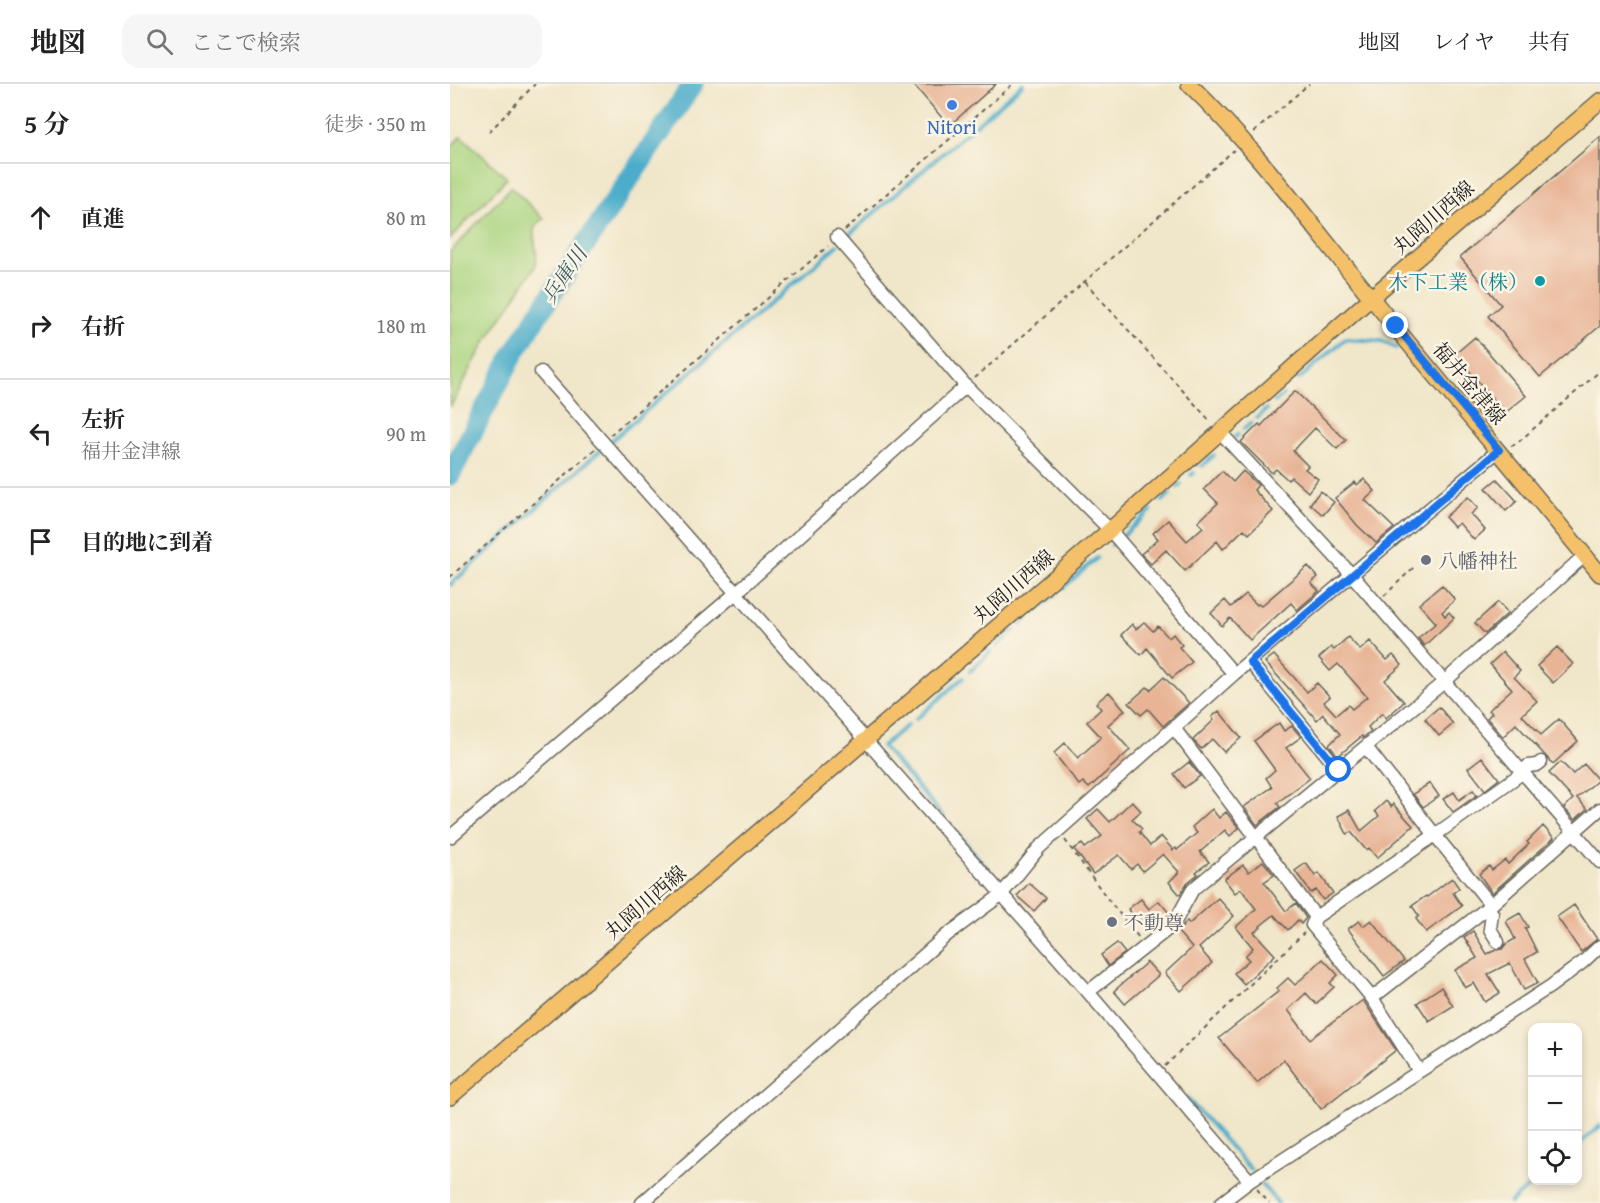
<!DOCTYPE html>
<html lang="ja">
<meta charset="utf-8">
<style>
:root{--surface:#fff;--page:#f6f6f6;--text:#222;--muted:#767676;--line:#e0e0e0}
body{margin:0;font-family:"Gentium Book Plus","Noto Serif JP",serif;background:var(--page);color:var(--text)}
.controls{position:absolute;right:18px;bottom:18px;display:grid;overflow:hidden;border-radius:12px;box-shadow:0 3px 9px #0003}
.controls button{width:54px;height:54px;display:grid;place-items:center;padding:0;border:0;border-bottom:2px solid var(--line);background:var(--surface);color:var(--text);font:30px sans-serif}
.stop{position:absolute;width:18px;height:18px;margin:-14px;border:4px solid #1a73e8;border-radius:50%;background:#fff}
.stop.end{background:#1a73e8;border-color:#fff;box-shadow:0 2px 6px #0008}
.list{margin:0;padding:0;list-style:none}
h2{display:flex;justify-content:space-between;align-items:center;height:78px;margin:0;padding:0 24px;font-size:26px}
h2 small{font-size:20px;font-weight:400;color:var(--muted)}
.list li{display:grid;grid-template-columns:39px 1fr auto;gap:18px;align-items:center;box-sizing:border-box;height:108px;padding:0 24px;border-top:2px solid var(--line)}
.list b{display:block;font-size:22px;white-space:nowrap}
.list p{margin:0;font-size:20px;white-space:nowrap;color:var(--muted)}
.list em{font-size:20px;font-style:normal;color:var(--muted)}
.icon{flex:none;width:33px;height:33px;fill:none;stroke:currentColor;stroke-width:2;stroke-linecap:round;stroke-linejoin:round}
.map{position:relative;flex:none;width:1150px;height:1119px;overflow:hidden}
header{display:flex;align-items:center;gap:36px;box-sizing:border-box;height:84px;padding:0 30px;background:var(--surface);border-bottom:2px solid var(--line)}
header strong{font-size:28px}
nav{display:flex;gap:33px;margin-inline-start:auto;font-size:21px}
.search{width:420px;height:54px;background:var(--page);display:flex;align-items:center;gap:15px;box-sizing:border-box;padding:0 21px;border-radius:18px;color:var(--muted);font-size:22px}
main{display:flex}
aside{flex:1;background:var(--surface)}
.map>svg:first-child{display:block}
.green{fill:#aad480;stroke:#63784e;stroke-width:1.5}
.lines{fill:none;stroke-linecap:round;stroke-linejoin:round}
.stream{stroke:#4cadcb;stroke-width:4}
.river{stroke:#4cadcb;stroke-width:21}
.building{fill:#e8b495}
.minor-casing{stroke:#666359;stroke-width:15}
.major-casing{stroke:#666359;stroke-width:18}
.path{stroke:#666359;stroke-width:2;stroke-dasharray:4.5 4.5;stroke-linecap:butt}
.minor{stroke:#fff;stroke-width:12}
.major{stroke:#f4c16a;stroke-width:15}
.route{stroke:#1a73e8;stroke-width:8}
.shop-dot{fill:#3f7fe0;stroke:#fcf5e5;stroke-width:2}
.culture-dot{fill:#0f9aa8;stroke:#fcf5e5;stroke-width:2}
.worship-dot{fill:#6b7280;stroke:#fcf5e5;stroke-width:2}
.labels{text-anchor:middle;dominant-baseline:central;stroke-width:5;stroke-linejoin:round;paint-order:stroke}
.shop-label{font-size:20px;fill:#366cbe;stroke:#fcf5e5}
.street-label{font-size:20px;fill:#1c1c1c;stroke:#fcf5e5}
.culture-label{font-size:20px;fill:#0d838f;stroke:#fcf5e5;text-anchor:end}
.worship-label{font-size:20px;fill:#5b616d;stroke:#fcf5e5;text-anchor:start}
.water-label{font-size:21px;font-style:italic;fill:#325d6b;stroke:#fcf5e5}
</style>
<header>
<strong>地図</strong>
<div class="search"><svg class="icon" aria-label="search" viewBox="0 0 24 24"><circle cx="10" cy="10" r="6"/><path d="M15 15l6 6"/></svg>ここで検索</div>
<nav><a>地図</a><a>レイヤ</a><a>共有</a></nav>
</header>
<main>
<aside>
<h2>5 分<small>徒歩 · 350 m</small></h2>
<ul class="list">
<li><svg class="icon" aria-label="ahead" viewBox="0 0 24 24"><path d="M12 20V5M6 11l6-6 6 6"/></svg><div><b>直進</b></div><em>80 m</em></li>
<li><svg class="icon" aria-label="right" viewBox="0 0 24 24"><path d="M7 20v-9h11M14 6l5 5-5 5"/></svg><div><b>右折</b></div><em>180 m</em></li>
<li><svg class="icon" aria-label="left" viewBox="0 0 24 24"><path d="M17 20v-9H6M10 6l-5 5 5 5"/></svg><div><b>左折</b><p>福井金津線</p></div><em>90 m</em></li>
<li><svg class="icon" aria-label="arrive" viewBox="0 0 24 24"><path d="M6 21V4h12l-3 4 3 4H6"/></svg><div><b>目的地に到着</b></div></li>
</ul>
</aside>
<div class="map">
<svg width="1150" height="1119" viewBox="0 0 1150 1119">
<rect width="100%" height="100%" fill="#fcf5e5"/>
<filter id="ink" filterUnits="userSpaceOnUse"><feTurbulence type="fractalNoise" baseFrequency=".0167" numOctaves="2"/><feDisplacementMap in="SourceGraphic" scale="12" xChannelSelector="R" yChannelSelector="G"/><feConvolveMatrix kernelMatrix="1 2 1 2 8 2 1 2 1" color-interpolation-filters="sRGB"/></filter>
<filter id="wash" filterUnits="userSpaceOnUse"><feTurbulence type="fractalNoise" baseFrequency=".008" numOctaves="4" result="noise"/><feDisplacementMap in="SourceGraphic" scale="24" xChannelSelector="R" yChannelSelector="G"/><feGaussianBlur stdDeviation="1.35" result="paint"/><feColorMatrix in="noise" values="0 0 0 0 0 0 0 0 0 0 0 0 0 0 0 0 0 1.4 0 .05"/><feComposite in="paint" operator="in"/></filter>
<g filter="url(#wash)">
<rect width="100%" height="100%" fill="#f0e6c9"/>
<path class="green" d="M11,52L57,94L0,155V64Z
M61,103L94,135C73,146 92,162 85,183L34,260L0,324V168Z"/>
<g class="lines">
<path class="stream" d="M396,153L573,0
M849,295L895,255L931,257L946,264
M825,318L833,311
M807,334L817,325
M794,345L801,339
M785,353L788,350
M161,357L388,161
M752,382L764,371
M741,391L744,389
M728,403L731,400
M712,417L720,410
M662,461L701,427
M0,501L152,365
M613,504L647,474
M584,529L606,510
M571,541L579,533
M547,562L565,546
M520,587L540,568
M466,635L513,594
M458,641L432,662L493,732
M497,738L549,798
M736,1013L801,1086
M1128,1061L1150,1042
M811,1100L828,1119
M1060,1119L1086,1096"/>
<path class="river" d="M0,391L63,271L88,231L243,0"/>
</g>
<g id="blocks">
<path class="building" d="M463,0H546L499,42Z
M1150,53V242L1090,293L1038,232L1051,221L1010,173Z
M1025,253L1076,312L1055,329L1005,270Z
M845,307L896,356L887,365L865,344L843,367L858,382L855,385L868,395L858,408L841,393L838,396L826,385L822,389L791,358L809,340L811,342Z
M772,387L783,398L793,387L808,401L804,406L823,427L799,450L794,445L773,465L767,457L735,487L716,466L701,480L691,470L708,455L703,449L718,436L737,457L753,443L748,438L768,419L754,405Z
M914,395L925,407L915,416L944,444L926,459L907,441L885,414L905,398L907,401Z
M1047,395L1067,417L1056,427L1036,404Z
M870,407L884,418L873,431L860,420Z
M1018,413L1028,424L1021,430L1035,446L1024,456L1009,439L1004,443L995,433Z
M858,482L868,493L861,499L869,507L847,526L841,519L800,556L780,534L772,542L761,529L775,516L781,523L796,510L807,521L808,520L811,522Z
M992,501L1005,516L992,528L995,532L999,528L1004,534L974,562L968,554L986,539L969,520Z
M1048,518L1058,529L1035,550L1025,539Z
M694,538L703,547L708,542L719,554L723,550L732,561L729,563L742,578L722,594L697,564L691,571L671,551L682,540L686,545Z
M898,553L910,566L920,557L937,576L943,571L952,581L935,596L954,618L936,634L932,629L918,643L921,647L913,654L912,652L888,672L879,661L890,650L873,630L867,636L815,578L824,571L857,608L867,599L880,613L874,618L886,631L898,621L902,625L917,613L888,580L880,587L869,574L881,563L884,566Z
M1107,563L1123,580L1103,599L1087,582Z
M1053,568L1070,587L1064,593L1087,617L1072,631L1091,651L1109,635L1128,657L1103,680L1066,640L1053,653L1037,634L1042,629L1039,626L1062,605L1040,580Z
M714,593L739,619L713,642L698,625L691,631L679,619L697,603L700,606Z
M659,608L675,626L658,641L680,666L639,704L633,698L629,701L604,669L615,659L628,674L651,653L637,638L651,625L646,619Z
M989,623L1003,640L989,652L975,635Z
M769,627L791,654L774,668L762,655L751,665L743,656L764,636L762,633Z
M829,639L834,647L842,642L851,653L836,664L860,694L827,719L830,723L807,741L794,723L822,703L816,694L825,686L804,657Z
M1032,673L1049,695L1035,706L1018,684Z
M739,678L750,692L734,704L724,690Z
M1111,678L1123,690L1134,680L1148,696L1127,714L1137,725L1125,736L1114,724L1123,715L1099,689Z
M980,699L989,712L973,723L963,710Z
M1023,706L1027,711L1003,728L993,715L1004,708L1009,716Z
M682,717L691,727L682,735L692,745L689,748L700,762L711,752L723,766L726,764L727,766L747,749L742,743L762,725L769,734L776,728L789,744L780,752L775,746L750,768L759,778L746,788L748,790L737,799L730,811L719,798L729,788L713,770L693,787L687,780L681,785L669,771L643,790L624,765L632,760L635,764L652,752L637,735L648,725L660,738Z
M936,717L941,723L943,720L963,742L927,774L919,764L916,766L901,748L897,750L888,732L899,726L911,747L929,732L925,727Z
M1093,742L1104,754L1042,809L1029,790L1039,782L1042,786L1055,776L1058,780L1079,760L1077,758Z
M813,777L824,791L814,798L836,827L846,819L856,834L851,840L848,836L838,846L824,831L810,842L811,843L804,848L825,871L794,900L784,889L799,876L795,872L803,864L786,843L806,825L791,805L785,809L774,795L793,781L799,788Z
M856,779L865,792L869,789L883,809L873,816L866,806L861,809L845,787Z
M1002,794L1009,804L1003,809L1012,822L976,848L966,835L969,832L962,822L976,812L977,813Z
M579,799L596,814L584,827L567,812Z
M768,814L784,832L749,864L762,879L731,907L715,889L742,864L728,848L737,837L739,840Z
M691,815L699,825L709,817L720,830L717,836L704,845L700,840L694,844L678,825Z
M1124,821L1147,855L1131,868L1107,833Z
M1070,829L1078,843L1075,844L1087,868L1075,875L1088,899L1074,906L1060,879L1038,890L1050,909L1035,918L1024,899L1015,904L1005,886L1027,874L1014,853L1023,847L1037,870L1046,866L1052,865L1056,860L1065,855L1056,837Z
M921,836L954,877L934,892L898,845L909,837L913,842Z
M667,859L675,869L658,882L651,871Z
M873,875L888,891L880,899L884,903L866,920L856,909L838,926L860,955L913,916L946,966L871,1025L834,976L807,999L769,954L829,907L827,904L838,894L845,901Z
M697,878L709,891L675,920L664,907Z
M991,903L1003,922L979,937L967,919Z"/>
</g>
</g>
<g filter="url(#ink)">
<use href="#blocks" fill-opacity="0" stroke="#666359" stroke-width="1.5"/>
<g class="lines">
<g class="minor-casing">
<path id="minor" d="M387,153L516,302L660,446L784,590
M91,288L638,908L800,1097
M771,349L902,491L1150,778
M800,578L889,686
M724,644L866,833L862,841L922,914L969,987
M0,753L287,508L516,302
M1041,821L985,751L1072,689L1078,682L1087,681L1091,678
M1036,824L1042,829L1040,845L1048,858
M866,833L985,751L916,663
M638,908L723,841L743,805L994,598L1135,471
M922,914L1041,821L1150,725
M192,1119L497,851L551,811L589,764L784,590L1049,366
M771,1119L800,1097L1101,902L1133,878L1150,862"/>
</g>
<g class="major-casing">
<path id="major" d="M739,0C799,58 849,124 901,189C983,290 1067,389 1150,490
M0,1013L660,446L922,213L1150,17"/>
</g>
<path class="path" d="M39,48L85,0
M804,48L859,0
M395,146L563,0
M635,198L761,338
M525,294L784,66
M160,351L378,162
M1061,362L1066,360L1150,287
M0,493L145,365
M934,512L964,483
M615,756L657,814L689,854
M715,982L854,849
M807,1105L819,1119"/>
<use href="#minor" class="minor"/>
<use href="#major" class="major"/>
</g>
</g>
<g class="lines" filter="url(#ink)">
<path class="route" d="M889,686L800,578L1049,366L946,242"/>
</g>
<circle class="shop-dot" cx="502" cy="21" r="6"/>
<circle class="culture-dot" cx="1090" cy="197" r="6"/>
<g class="worship-dot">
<circle cx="976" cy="476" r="6"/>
<circle cx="662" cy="838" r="6"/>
</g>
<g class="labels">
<g class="shop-label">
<text x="502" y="42">Nitori</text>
</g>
<g class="street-label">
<text transform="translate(983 133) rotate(-41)">丸岡川西線</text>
<text transform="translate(1020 299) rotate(50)">福井金津線</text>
<text transform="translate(563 502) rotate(-41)">丸岡川西線</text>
<text transform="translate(195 818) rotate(-41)">丸岡川西線</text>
</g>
<g class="culture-label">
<text x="1078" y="197">木下工業（株）</text>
</g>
<g class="worship-label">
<text x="988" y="476">八幡神社</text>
<text x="674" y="838">不動尊</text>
</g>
<g class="water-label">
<text transform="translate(114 191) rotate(-56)">兵庫川</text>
</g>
</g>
</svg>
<div class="controls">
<button>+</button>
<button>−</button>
<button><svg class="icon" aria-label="locate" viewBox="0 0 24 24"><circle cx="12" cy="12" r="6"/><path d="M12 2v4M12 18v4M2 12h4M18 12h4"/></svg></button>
</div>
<div class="stop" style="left:889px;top:686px"></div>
<div class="stop end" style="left:946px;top:242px"></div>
</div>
</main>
